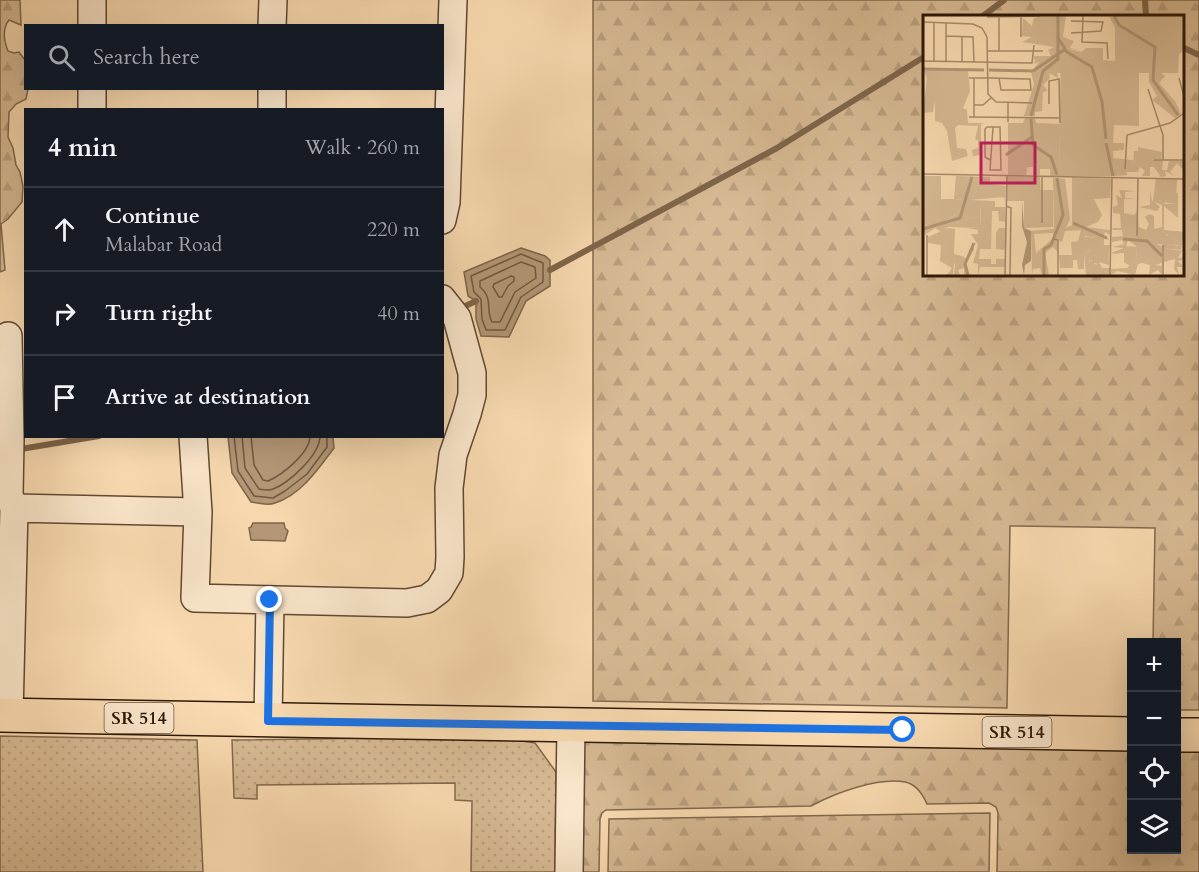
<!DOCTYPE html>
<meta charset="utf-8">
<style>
:root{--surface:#171b24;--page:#242831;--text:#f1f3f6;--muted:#9ea1a6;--line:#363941}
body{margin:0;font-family:Cardo,serif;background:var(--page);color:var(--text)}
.controls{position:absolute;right:18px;bottom:18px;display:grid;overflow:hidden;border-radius:0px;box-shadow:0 6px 24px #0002}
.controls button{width:54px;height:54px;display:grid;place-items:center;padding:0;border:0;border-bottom:2px solid var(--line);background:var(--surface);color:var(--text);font:30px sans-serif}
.stop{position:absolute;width:18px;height:18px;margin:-14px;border:4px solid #1a73e8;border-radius:50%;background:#fff}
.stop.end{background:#1a73e8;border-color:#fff;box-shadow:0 2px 6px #0008}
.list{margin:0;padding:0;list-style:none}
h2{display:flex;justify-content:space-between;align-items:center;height:78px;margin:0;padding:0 24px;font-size:26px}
h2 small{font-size:20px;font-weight:400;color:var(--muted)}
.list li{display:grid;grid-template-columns:39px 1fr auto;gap:18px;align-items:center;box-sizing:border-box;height:84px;padding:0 24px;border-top:2px solid var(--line)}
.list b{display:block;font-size:22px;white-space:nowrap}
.list p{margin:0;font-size:20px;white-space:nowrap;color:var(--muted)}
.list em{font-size:20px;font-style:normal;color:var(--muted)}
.icon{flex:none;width:33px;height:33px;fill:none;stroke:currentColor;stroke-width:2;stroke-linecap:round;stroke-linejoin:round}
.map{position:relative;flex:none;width:1199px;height:872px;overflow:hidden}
.search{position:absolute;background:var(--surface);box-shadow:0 6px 24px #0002;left:24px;top:24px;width:420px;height:66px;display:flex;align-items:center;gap:15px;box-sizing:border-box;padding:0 21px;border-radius:0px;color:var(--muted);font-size:22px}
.panel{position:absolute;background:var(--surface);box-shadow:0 6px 24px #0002;left:24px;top:108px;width:420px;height:330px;border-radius:0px}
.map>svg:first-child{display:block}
.grass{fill:url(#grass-dots);stroke:#82694e;stroke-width:1.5}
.forest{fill:url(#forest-firs);stroke:#82694e;stroke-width:1.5;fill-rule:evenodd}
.water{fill:#b59978;stroke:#7f654b;stroke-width:1.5}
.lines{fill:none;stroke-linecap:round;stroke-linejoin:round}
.shore{stroke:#715840;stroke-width:1.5}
.stream{stroke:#7f654b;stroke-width:6}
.minor-casing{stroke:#604832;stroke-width:30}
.major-casing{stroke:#2d1708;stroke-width:36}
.minor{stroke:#fce8cd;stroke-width:27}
.major{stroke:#fbdcb2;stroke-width:33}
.route{stroke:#1a73e8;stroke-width:8}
.labels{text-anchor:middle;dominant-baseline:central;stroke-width:4.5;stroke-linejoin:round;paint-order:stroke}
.shield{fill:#fce8cd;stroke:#6b5643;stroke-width:1.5}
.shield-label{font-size:18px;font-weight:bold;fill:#2d1708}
.inset-river{fill:none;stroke:#b59978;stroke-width:3}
.inset-road{fill:none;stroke:#a98d6e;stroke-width:1.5}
.view{fill:#c2185b;fill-opacity:0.15;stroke:#c2185b;stroke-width:3}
.inset-edge{fill:none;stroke:#2d1708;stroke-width:3}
</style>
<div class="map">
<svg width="1199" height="872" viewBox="0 0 1199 872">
<defs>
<pattern id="grass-dots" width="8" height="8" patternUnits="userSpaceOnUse" patternTransform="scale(1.5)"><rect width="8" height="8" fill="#d8bb95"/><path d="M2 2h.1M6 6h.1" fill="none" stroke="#baa07f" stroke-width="1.8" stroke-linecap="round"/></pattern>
<pattern id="forest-firs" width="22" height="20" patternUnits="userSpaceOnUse" patternTransform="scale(1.5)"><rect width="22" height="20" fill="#d8bb95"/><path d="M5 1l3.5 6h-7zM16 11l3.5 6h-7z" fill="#baa07f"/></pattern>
</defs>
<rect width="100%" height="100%" fill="#fbdcb2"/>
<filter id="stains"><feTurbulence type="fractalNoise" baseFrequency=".00333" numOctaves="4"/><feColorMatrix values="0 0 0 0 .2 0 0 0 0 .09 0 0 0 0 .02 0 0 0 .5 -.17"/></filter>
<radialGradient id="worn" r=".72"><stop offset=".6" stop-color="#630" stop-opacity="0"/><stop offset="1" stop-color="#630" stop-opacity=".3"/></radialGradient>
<path class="grass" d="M0,736L197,740L203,872H0Z
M463,737L504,738L535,743L556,772L555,872H471L472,801L455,800V783L257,785V799L234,798L232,740Z"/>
<path class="forest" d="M0,0H20L21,25L9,20C2,29 4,41 8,51L14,53L19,52L25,60L26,88L28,89L26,99L16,104L9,112L8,137L13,148L16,165L20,172L23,186L22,202L8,219L1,224L5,270L0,272Z
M593,0H1199V710H1177L1176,642H1153L1155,528L1010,526L1007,708L593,701ZM1182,16V274H924V16Z
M581,736L1131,745L1132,850H1176L1177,746L1199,747V872H997L998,813L996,807L989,803L927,804C923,795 916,784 905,782C878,777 835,793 811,806L606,810L602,813L600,819L599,872H579Z
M990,813L989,872H608L609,819Z"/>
<path class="water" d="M521,248L545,256L550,260V286L526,301L509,337L481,336L476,319V301L468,296L464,272Z
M228,437H333L334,448C319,468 301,495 275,503C268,506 258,503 251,502L232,473Z
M253,523H284L285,528L288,531L285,541L251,540L249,528L251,527Z"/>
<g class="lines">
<path class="shore" d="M521,254L543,263V282L521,297L505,330H486L482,319L481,299L474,292L471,276Z
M521,262L535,267L536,278L515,292L500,322H492C485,309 494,299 480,287V281Z
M511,276L514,277V281L508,286L502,297H499L493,287L494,284Z
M234,436L238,471L254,496L273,498L285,491L307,474L327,447V436
M242,436L245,468L259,489C264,490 268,491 273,489C289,483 320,455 320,436
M251,436L254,465L263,480L268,481C282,475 310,453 310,436"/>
<path class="stream" d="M1145,0L1146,16
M983,16L1004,0
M1182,47L1199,55
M550,270L777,148L924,57
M459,309L476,301
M15,450L99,436"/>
<g class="minor-casing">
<path id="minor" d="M92,0V26
M272,26L273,0
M92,88V110
M272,110V88
M442,220L446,202L453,0
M8,336L10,440L9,495L14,508L9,715
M193,436L198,512L195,598L407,603L427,599L439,590L449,573L450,557L449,488L453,455L467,414L472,395V373L457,318L442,299
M14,508L198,512
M268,721L270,600
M569,872L571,725"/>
</g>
<g class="major-casing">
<path id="major" d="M0,715C377,723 754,727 1132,734
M1176,735H1199"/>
</g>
<use href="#minor" class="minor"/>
<use href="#major" class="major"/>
</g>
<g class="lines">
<path class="route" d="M270,600L268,721L903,730"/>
</g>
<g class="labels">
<g class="shield">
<rect x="104.5" y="703" width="69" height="30" rx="4.5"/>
<rect x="982.5" y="717" width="69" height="30" rx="4.5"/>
</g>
<g class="shield-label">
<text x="139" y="718">SR 514</text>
<text x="1017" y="732">SR 514</text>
</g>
</g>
<g transform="translate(923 15)">
<rect width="261" height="261" fill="#fbdcb2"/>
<path d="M192,1H261V36L256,39L255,58H216V111L191,110L190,128H201V135L190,136L191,161H136L138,32L159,37L163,33H180V45L192,46ZM215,132L239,137L238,144H229L240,146L239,155H244L246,146H261V156L254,148L247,157L252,161L242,156L243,161L238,162L231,152H227V161H219L222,156L217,152L215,157H203V151H210L211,136H215ZM0,161H18V209L0,211ZM33,161L67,162V169L83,171L82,186L81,182L46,185L52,166L48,164L43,185L31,184ZM233,164H254L253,189L230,186ZM117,175H130V212L101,213V186H118ZM58,192H82L83,207L76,206L75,196H69L68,234H57L56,244H68V249H73V244H82V235L73,234V218L76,213H83L82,252H57L55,260V249L50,248L55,230L48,219H55V215L45,213H57ZM25,213L32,214L31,239L42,242L31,249L30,260H24L29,253L17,246L18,230L5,228V222ZM158,215H161L162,222L181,223V230H187L185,244L167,250L166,235L161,239V254H155L154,245H150V253H137L136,240H149L148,227L155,226ZM250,216L261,217L258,235L241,233L240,237L239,228L256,231L252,224L242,222ZM203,231L214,232L213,245L207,251L201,247V238H195Z" fill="#d8bb95"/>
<path d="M118,1H143L140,22L151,26L147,33L162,36L142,33L138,58H134L135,63L126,58L127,63L120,70L125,76L120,77L119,96L112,97V101H101L111,69L108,57L117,46L112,49L111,41H128L125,35L131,32L99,27L109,22L99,21L100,3L109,11L111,3ZM186,1L210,9L234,29L238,58L242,61L236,68L252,86L258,99L252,103L229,85L234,81L226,67V35L219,26L194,17ZM0,55L45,56L47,76L40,93L44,95L45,108H62L58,109V140L50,141L49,135L55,133V125H52L55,111L35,110L32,113L34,133L43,134L45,141L29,146L24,116L19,108L12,106V86L10,97L0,98L4,63ZM176,88L183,100L181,125L175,95ZM102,103H112L113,108L137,109L136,161H127V154H117V160H110V152H104L103,160H85V108H100ZM189,143L210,145V151H203L204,160L191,161ZM84,161L117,162L118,186H84ZM149,162L188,164L187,183L171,184L179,200L175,207L163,212L187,215V220L182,217L181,220L187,225L162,221L161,215L142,216L139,227L130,223V218L111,219L113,238L129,224L135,226V237L130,232L122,238L126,260H119L117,253L110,254L109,259L108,216L131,214L130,163L142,164L147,204L143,213L149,210ZM48,164L52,166L42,205L57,201V213L25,212L18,217L12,213L2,220L0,211L19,209L35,198L44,183ZM196,175L213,176L202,177V183L214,184H201V198L211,200L214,196L216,212L223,215L226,209L222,202L226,199L231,201V214L239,212V190L232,187L237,192L234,196L216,192L227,190V176L229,186L238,184L242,189H253L251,178H255V203L241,191V215L261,217L242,220L252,224L256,230L234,229L239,232V248L232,250L239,251V260L235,255L226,260L227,250L219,248L215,249L212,260L194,256L188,260V254L204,253L213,245L214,232L205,225L201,237L194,239L188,238L201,233L189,232L201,229L199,225L189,227V222L200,221L199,215H190L189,213H198L197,199L190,198V192L195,190L193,180L199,183ZM50,228L51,235L43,248L46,260H41V253L35,255L37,260H31L32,249L36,243H44ZM185,231L186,250L176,247L179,253H187V260H163L161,238L168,235L166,247L174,250L173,246L184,244ZM241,233L259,236L255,243L261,242V245L255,246L261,252H254L256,260L251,254L252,244L241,247Z" fill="#d8bb95"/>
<path d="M18,184H31L43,185L35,198L18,209ZM46,185L72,186V192H58L57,201L42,205L41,194Z" fill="#d8bb95"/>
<path d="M99,186L101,213L108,216V246L102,250L101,260L99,250L104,227L99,211Z" fill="#b59978"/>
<path class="inset-river" d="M191,1L196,10L232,32L230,65L255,100M134,21L144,37L169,52L179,87L183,124M0,54L61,55M66,55L110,56M110,56L141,35M108,101L120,56L135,44V1M108,104L110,130L128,142L134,160M183,128L190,161M83,140L109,122M150,208L184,223M0,214L37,203L49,162M200,224L224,226L239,241M45,260L42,249L51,228M121,260V234L128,230L140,200L134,163"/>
<path class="inset-road" d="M160,1L159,27L184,28L185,44M64,2L117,1M98,2V22M148,6L180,7L178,16L148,18M0,7L50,9L59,13L64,22L65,79L73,87L109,88H105M23,21L50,22L51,47M64,36H120M76,36V1M0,46L109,48L111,30M11,46V8M23,46V8M39,47V21M46,63H68L107,64L108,75H78L76,63M51,63V102M256,63L261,81M225,74L240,120V145M126,89V66L136,64L137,108M51,90H60L68,83M46,102L137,103M85,107V88M67,145L62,142V114L64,112H77L78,155H67L70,112M231,145H261M202,154L204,120L247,108L261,98M0,159L261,164M83,191L88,193L87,260M119,208V162M214,221L215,163M130,224L135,225V260M4,260V220M82,260L84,161M187,260L189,163M240,260V230"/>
<path class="view" d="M58,128H112V168H58Z"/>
<rect width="261" height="261" class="inset-edge"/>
</g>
<rect width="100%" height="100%" filter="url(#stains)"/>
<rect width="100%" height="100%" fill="url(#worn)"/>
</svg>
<div class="controls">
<button>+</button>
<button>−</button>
<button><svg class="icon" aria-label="locate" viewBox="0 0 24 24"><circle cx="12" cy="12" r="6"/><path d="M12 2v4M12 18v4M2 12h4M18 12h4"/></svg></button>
<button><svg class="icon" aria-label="layers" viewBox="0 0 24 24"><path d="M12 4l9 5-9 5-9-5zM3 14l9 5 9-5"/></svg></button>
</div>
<div class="stop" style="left:903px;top:730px"></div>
<div class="stop end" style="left:270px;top:600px"></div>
<div class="search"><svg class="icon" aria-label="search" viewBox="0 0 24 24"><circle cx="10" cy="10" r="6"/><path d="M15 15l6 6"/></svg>Search here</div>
<section class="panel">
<h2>4 min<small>Walk · 260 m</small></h2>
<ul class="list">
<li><svg class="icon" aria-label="ahead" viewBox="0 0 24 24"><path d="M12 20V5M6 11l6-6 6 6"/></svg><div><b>Continue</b><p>Malabar Road</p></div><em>220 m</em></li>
<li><svg class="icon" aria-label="right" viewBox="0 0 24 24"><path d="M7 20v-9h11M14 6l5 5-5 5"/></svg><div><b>Turn right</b></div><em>40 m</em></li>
<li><svg class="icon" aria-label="arrive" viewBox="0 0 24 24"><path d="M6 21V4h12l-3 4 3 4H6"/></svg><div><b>Arrive at destination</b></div></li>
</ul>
</section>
</div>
